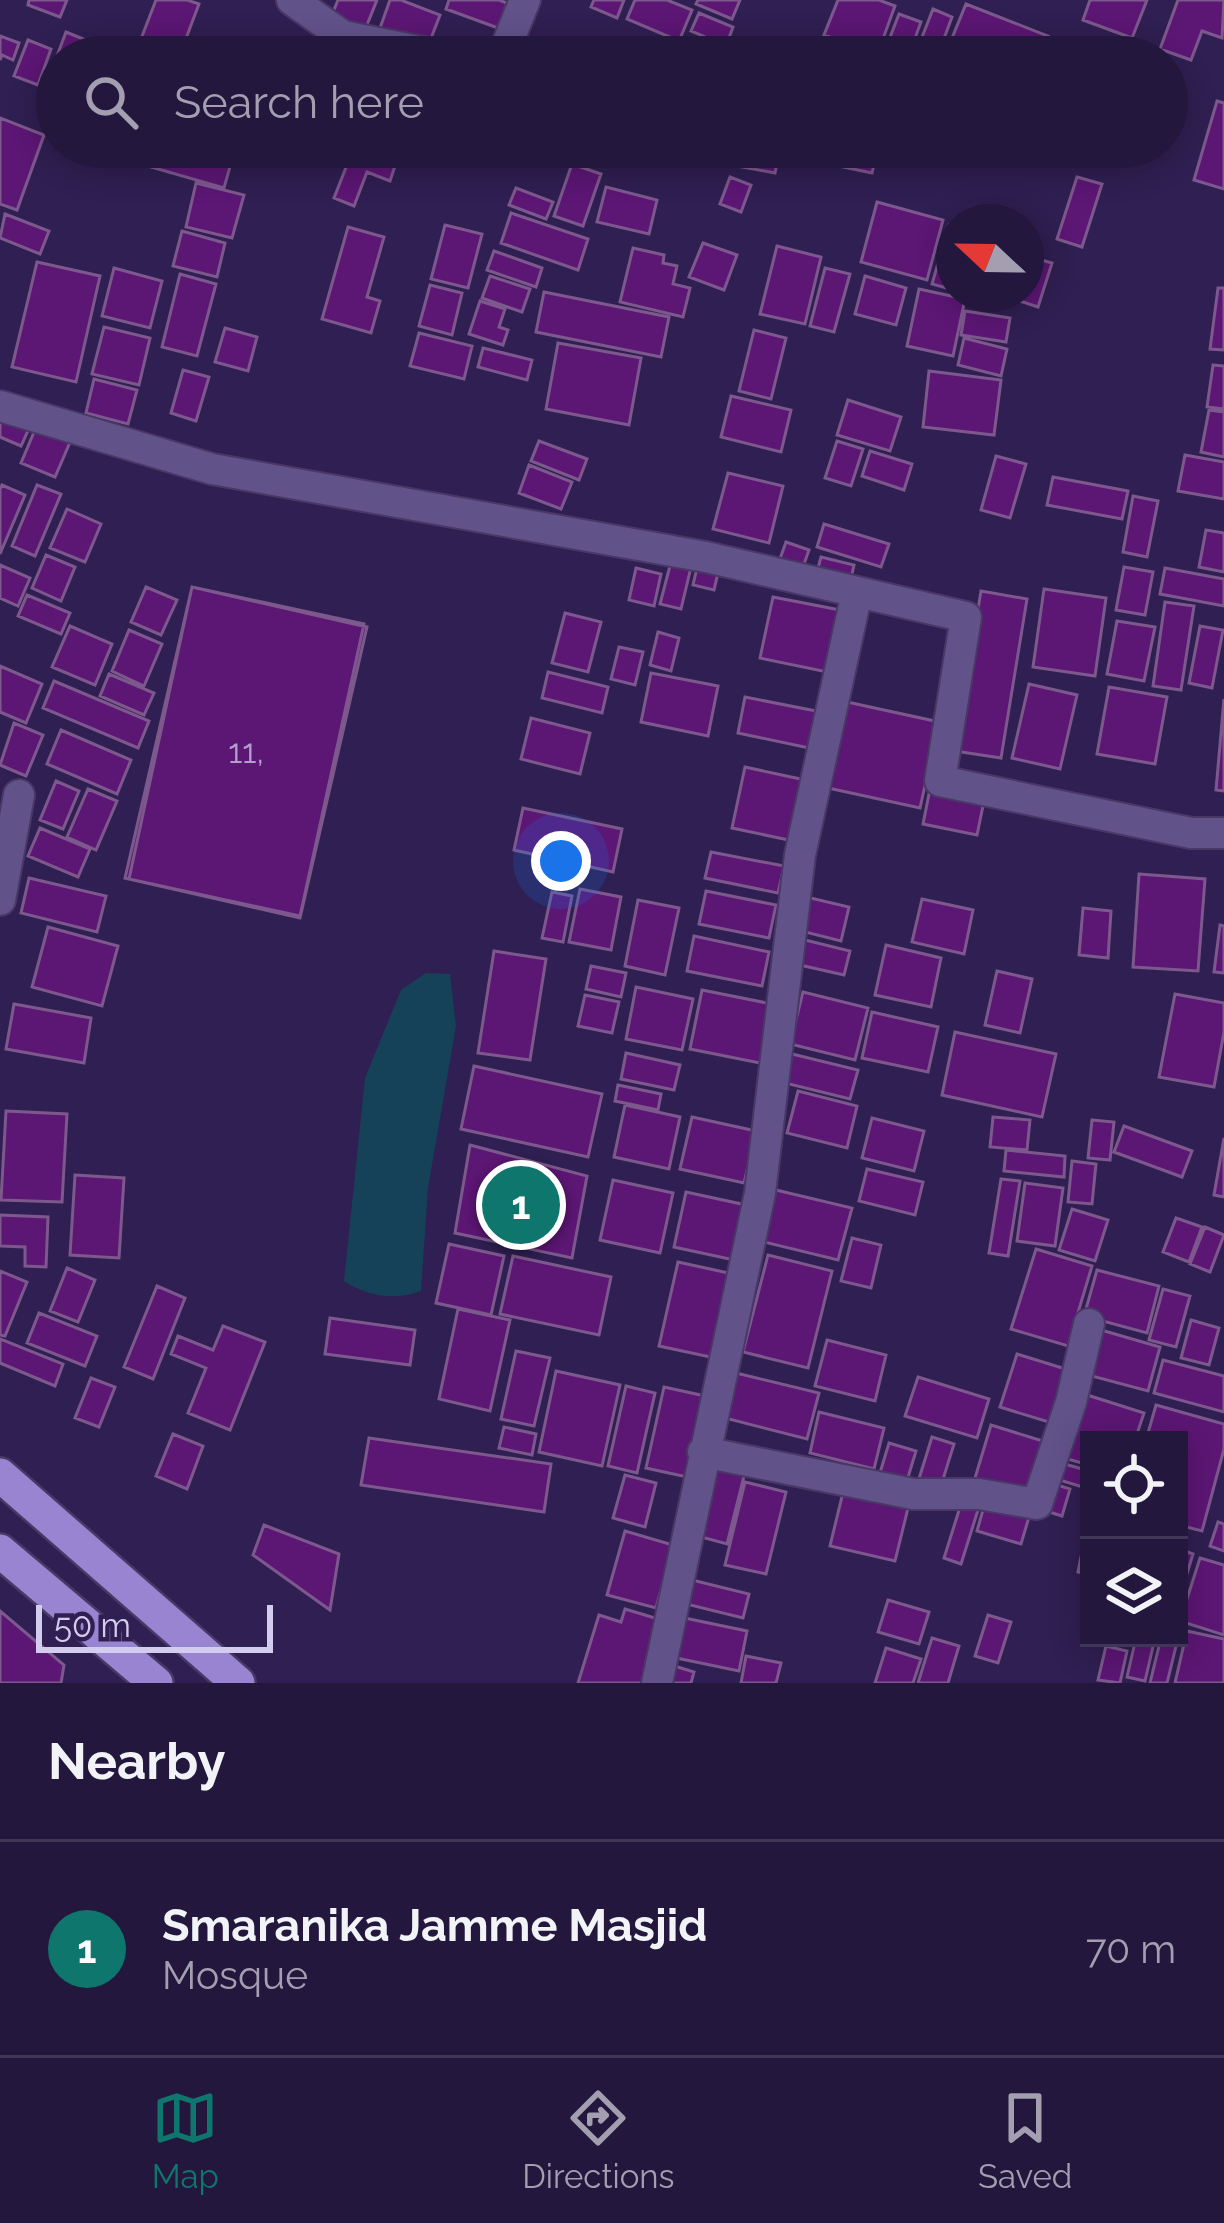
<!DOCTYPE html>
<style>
:root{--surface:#23173e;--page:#2f2449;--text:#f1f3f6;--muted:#a39fb0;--line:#403658;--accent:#0f766e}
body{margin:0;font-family:Raleway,sans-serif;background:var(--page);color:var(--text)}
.controls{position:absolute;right:36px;bottom:36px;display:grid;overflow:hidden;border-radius:0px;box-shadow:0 6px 30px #0003}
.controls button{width:108px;height:108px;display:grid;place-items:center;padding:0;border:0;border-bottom:3px solid var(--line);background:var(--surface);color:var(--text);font:60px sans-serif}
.compass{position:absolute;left:936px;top:204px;width:108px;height:108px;border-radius:50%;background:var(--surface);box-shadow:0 6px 30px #0003;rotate:292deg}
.scale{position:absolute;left:36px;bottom:30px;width:237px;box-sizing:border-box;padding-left:12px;border:6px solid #d3ccec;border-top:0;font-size:33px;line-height:42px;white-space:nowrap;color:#d3ccec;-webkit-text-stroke:9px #2f1f52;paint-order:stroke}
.you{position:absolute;left:561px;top:861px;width:42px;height:42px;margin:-30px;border:9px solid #fff;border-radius:50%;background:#1a73e8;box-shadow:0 0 0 18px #1a73e833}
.badge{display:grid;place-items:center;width:78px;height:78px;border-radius:50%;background:var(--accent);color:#fff;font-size:39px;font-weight:700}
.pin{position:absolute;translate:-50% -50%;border:6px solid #fff;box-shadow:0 3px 12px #0006}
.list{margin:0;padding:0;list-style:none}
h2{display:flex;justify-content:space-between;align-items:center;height:156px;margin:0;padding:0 48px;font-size:51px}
h2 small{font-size:39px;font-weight:400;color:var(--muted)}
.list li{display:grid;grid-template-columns:78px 1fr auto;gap:36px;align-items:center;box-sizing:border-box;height:216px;padding:0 48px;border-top:3px solid var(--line)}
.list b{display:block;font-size:45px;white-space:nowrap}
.list p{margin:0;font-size:39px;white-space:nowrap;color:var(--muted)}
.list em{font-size:39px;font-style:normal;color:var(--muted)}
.icon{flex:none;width:66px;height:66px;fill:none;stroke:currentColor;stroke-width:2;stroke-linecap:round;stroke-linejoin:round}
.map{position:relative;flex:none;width:1224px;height:1683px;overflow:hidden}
.search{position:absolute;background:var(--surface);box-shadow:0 6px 30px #0003;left:36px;right:36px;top:36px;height:132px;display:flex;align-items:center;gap:30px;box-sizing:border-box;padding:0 42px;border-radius:66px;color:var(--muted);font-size:45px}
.sheet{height:372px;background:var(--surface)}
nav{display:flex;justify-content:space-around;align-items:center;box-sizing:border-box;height:168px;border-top:3px solid var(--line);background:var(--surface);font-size:33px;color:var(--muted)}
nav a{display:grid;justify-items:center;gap:6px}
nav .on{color:var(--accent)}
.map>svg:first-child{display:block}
.water{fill:#164259}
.building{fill:#5c1674;stroke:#7d588d;stroke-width:3}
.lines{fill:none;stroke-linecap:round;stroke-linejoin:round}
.minor-casing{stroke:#493865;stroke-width:34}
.trunk-casing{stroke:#493865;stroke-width:38}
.minor{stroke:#61528a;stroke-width:30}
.trunk{stroke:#9884d0;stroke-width:33}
.labels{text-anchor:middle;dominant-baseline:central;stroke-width:9;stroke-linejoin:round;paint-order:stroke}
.number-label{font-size:33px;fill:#b59ece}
</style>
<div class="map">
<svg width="1224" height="1683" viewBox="0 0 1224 1683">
<rect width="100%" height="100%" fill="#2f1f52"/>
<path class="water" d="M426,973L450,974L456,1026L428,1188L421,1291C394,1301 367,1296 344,1281L365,1078L401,990Z"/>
<path class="building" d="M29,0H67L60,17L28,5Z
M156,0H187L199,4L179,57H134Z
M338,0H377L363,35L329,22Z
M390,0H401L440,15L428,46L380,28Z
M449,0H499L507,3L498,28L446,9Z
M594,0H624L617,18L591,7Z
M635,0H667L692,10L679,41L627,19Z
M698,0H740L732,19L696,4Z
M838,0H879L895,6L877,55L824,35Z
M1090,0H1147L1132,38L1083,20Z
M1178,0H1224L1222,38L1202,31L1191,60L1160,49Z
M966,4L1048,36L1040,57H987L950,43Z
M933,9L952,17L937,57L917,50Z
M699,13L733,27L726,46L691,31Z
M899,14L921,22L908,57L884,53Z
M66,32L108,49L105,57L57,56Z
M316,33L346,45L342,57H307Z
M0,36L19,43L13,60L2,55L0,60Z
M28,40L51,49L38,85L14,76Z
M731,44L761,57H725Z
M1217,101L1224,103V189L1194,180Z
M0,118L44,135L17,210L0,204Z
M134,147H203L233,156L224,188L130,161Z
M354,147L397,160L390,181L367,172L354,206L334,198Z
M696,147H780L775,173L694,158Z
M813,147H878L872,173L810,160Z
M1066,147H1113L1105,165L1064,150Z
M572,164L601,174L583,226L554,216Z
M730,177L751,185L741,212L720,204Z
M1077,177L1102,184L1082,247L1057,239Z
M196,183L244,195L232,238L186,227Z
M606,187L657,200L649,234L597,222Z
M516,188L553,202L546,219L509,205Z
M877,202L943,220L927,280L861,262Z
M511,213L588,239L578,270L501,243Z
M5,214L49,231L40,254L0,238Z
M445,225L482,234L468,288L431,279Z
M949,225L954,226V290L932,284Z
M348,227L384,237L367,297L380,301L371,333L322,319Z
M182,231L225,243L217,277L173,266Z
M703,243L737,255L724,290L689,277Z
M777,246L821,257L805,324L760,314Z
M633,248L664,255L663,263L677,266L673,284L690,288L683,317L620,302Z
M494,251L542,268L536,287L487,270Z
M1028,256L1052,263L1038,307L1014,299L1016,294H1026Z
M37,262L100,276L76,382L12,367Z
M114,268L162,281L150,328L102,316Z
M825,268L850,274L834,332L810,326Z
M180,274L216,284L197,356L162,347Z
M490,276L530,289L522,312L482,298Z
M865,276L906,288L896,325L855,314Z
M430,285L462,293L452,335L419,326Z
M1218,288H1224V350L1210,349Z
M919,289L965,299L953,356L907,346Z
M544,292L669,317L661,357L536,332Z
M480,301L505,309L499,327L508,330L503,345L469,334Z
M965,311L1010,318L1006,342L961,335Z
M104,327L150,338L139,385L92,374Z
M225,328L257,337L248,371L215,362Z
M754,330L786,338L771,399L739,391Z
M419,333L472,346L464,379L410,366Z
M964,338L1007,349L1001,376L958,365Z
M558,343L641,358L629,425L546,409Z
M483,348L532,360L527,380L478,367Z
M1213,365L1224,366V409L1207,407Z
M183,370L209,377L196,421L171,413Z
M929,371L1001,380L994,435L923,427Z
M94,379L137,390L128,424L86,413Z
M731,396L791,410L781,452L721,437Z
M848,400L901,417L890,451L837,435Z
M1209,410L1224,412V457L1201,452Z
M0,411L31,424L21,446L0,437Z
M37,425L71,440L55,477L21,463Z
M539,441L587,459L579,480L531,461Z
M837,441L863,449L851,486L825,478Z
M870,451L912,464L904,490L862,476Z
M1185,455L1224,462V499L1178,491Z
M996,456L1026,464L1010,518L981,510Z
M529,465L572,482L561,509L519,493Z
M728,473L783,486L769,543L713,529Z
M1053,477L1128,491L1122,519L1047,505Z
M2,485L25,495L0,554V489Z
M37,485L61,494L35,556L12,546Z
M1133,496L1158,501L1147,557L1123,552Z
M67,509L101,524L85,562L50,548Z
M824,524L889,544L881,567L817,547Z
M1206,530L1224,533V572L1199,567Z
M786,542L809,550L799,578L776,570Z
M46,555L75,567L61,601L32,588Z
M821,557L854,565L849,587L815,579Z
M672,558L692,563L681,609L660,604Z
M699,559L720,564L714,590L693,585Z
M0,565L30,578L18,606L0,598Z
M1124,567L1153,572L1145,615L1116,610Z
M636,568L661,574L654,606L629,600Z
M1165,568L1224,579V606L1160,594Z
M146,587L177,600L161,635L131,622Z
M192,587L364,624L300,916L129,879Z
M192,587L367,627L300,918L125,878Z
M1044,589L1106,598L1095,676L1033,667Z
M981,591L1027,599L1001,758L955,751Z
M27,595L70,613L61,634L18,616Z
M773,597L845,611L832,673L760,658Z
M1165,602L1194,606L1181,690L1153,686Z
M565,613L601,622L588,672L552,663Z
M1117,621L1155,627L1144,681L1107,674Z
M70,626L112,644L95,685L52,667Z
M1200,626L1223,630L1212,688L1189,683Z
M129,630L162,644L144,686L112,671Z
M658,632L679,638L671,671L650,665Z
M619,647L643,652L635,685L611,679Z
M0,666L42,684L26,723L0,712Z
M548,672L608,687L602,713L542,698Z
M651,673L718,686L708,736L641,722Z
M109,674L154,693L144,715L100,696Z
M54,681L149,721L138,748L43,708Z
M1029,684L1077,695L1060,769L1012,758Z
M1109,687L1167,697L1155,764L1097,754Z
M745,697L816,711L809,748L738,733Z
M1224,699V791L1216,790Z
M838,700L939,722L920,808L819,786Z
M531,718L590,733L580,774L521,759Z
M14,723L43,735L26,776L0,765Z
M61,730L131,760L117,794L47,764Z
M745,767L805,780L793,841L732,828Z
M56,781L79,791L63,829L40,820Z
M88,789L117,801L96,850L67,837Z
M930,789L984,801L977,835L923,824Z
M523,808L622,829L613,872L514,850Z
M40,828L90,849L78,877L28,856Z
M711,852L784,866L778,893L705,878Z
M1139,874L1205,879L1198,971L1133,967Z
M29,878L106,896L97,932L21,913Z
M580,889L621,897L611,950L569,942Z
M706,891L776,905L769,938L699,924Z
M552,892L572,896L563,942L542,938Z
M798,895L849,907L841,941L789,928Z
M922,899L973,910L964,954L912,942Z
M638,900L679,908L665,975L625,966Z
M1083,908L1111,911L1108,958L1079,955Z
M1220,925L1224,926V973L1214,972Z
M48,927L118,946L102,1006L32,987Z
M694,936L769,952L762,986L687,971Z
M797,938L850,951L844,975L791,963Z
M886,945L941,958L931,1007L875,995Z
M494,951L546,959L530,1060L478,1053Z
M591,966L626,973L621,997L586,989Z
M997,971L1032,979L1020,1033L985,1025Z
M636,987L693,999L682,1050L626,1039Z
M702,990L772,1004L760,1063L690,1049Z
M803,992L868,1008L855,1060L790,1044Z
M1175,994L1224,1003V1032L1214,1087L1159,1077Z
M585,995L619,1002L612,1033L578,1026Z
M14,1004L91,1018L84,1063L6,1049Z
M872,1012L938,1027L928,1072L862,1058Z
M955,1032L1056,1054L1042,1117L942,1095Z
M626,1053L680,1065L674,1090L621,1079Z
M788,1053L858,1070L850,1099L781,1082Z
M474,1066L602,1094L588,1157L461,1129Z
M618,1085L661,1094L658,1110L615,1101Z
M798,1091L857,1106L847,1148L787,1133Z
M625,1105L680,1117L669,1169L614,1157Z
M6,1111L67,1114L62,1202L1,1200Z
M692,1117L756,1131L744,1183L680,1169Z
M993,1117L1030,1120L1027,1150L990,1147Z
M872,1118L924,1131L914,1171L862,1158Z
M1092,1120L1114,1122L1110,1160L1088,1158Z
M1124,1126L1192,1151L1182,1177L1114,1152Z
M1224,1138V1197L1214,1195Z
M470,1145L587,1176L572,1258L455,1233Z
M1006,1150L1065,1156L1064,1177L1004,1171Z
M1072,1161L1096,1164L1092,1204L1068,1202Z
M867,1169L923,1182L915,1215L859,1201Z
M75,1175L124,1178L119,1258L70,1255Z
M1001,1179L1020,1181L1008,1256L989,1253Z
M613,1180L673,1193L660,1253L600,1240Z
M1025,1183L1063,1188L1055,1246L1017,1241Z
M776,1190L852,1208L838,1260L764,1242Z
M686,1192L746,1205L734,1260L674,1247Z
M1072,1209L1108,1220L1095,1261L1059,1250Z
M0,1215L48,1217L46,1267L25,1266V1247L0,1246Z
M1176,1218L1202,1227L1189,1262L1163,1252Z
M1205,1227L1224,1235L1210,1272L1190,1264Z
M852,1238L881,1245L871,1288L841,1281Z
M449,1244L504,1256L491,1315L436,1303Z
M1036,1249L1092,1266L1068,1346L1011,1329Z
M768,1255L832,1271L808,1368L743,1352Z
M513,1256L611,1277L599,1335L500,1314Z
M678,1262L733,1274L715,1358L659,1346Z
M67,1268L95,1280L78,1322L50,1311Z
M1097,1270L1159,1286L1147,1333L1084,1316Z
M0,1271L27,1282L5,1336L0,1335Z
M157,1286L185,1298L153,1379L124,1367Z
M1163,1289L1190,1296L1176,1347L1149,1340Z
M458,1309L510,1320L490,1411L439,1399Z
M39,1313L97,1336L85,1366L27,1343Z
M330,1318L415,1330L410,1365L325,1354Z
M1191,1320L1219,1328L1209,1365L1181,1358Z
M223,1326L265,1342L230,1430L188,1413L206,1368L171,1354L178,1336L213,1350Z
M1101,1330L1160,1347L1148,1391L1088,1375Z
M0,1339L63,1364L55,1386L0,1363Z
M827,1340L886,1355L875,1401L815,1386Z
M516,1351L550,1358L534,1426L501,1419Z
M1017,1354L1072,1371L1055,1424L1000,1407Z
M1163,1360L1224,1376V1412L1154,1393Z
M556,1371L620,1385L602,1466L539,1452Z
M736,1373L819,1393L807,1439L725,1418Z
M918,1377L989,1399L977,1438L905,1416Z
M91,1378L115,1387L99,1427L75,1418Z
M626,1386L655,1393L637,1473L608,1466Z
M664,1387L705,1396L687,1477L646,1468Z
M1084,1394L1144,1413L1135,1440H1089V1465L1064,1458Z
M1156,1405L1224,1424V1449L1202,1531L1179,1525V1440H1146Z
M819,1412L884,1428L874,1469L810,1453Z
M991,1425L1046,1442L1030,1495L975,1478Z
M504,1427L536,1434L532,1455L499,1448Z
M173,1434L203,1446L187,1489L156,1476Z
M932,1437L954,1444L939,1492L917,1485Z
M369,1438L551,1464L544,1512L361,1485Z
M889,1443L916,1451L906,1484L879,1476Z
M713,1461L746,1468L727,1544L694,1535Z
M1058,1462L1089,1471V1489L1053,1478Z
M625,1475L656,1483L645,1527L613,1518Z
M745,1482L786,1492L766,1574L725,1565Z
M1051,1483L1070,1489L1062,1516L1043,1510Z
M845,1484L910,1500L895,1561L830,1546Z
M985,1503L1029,1517L1021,1544L977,1531Z
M961,1504L978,1510L961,1564L944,1558Z
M1218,1522L1224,1524V1551L1210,1546Z
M264,1525L339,1554L330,1610L253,1555Z
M625,1531L673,1545L656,1608L607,1595Z
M1084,1542L1089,1543V1575L1078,1572Z
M1179,1549L1193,1554L1179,1600Z
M1200,1558L1224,1565V1635L1180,1621Z
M684,1578L749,1594L743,1618L678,1602Z
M888,1600L929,1612L919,1644L878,1632Z
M625,1609L665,1621L646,1683H578L599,1615L621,1622Z
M0,1611L64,1665L61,1683H0Z
M988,1615L1011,1622L998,1663L975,1656Z
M675,1616L747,1631L739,1671L667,1656Z
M1187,1631L1224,1639V1683H1175Z
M932,1638L959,1646L948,1683H918Z
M1136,1638H1155L1145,1681L1127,1677Z
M1161,1638H1178L1167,1683H1150Z
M1106,1646L1127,1651L1120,1683L1098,1680Z
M886,1648L921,1659L913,1683H875Z
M746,1656L781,1663L776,1683H741Z
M668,1664L694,1672L691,1683H663Z"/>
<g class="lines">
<g class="minor-casing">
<path id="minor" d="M292,0L343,36L448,57
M502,57L525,0
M0,406L212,469L706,557L966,617L940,781L1191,833H1224
M0,900L19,795
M703,1452L913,1494H979L1037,1504L1071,1402L1089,1324
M657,1683L760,1193L800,855L857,592"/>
</g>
<g class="trunk-casing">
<path id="trunk" d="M0,1475L238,1683
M0,1551L156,1683"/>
</g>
<use href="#minor" class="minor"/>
<use href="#trunk" class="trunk"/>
</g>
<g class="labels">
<g class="number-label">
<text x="246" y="751">11,</text>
</g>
</g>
</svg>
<div class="controls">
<button><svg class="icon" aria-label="locate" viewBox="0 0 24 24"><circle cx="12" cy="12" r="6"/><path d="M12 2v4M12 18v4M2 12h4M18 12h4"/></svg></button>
<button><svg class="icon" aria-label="layers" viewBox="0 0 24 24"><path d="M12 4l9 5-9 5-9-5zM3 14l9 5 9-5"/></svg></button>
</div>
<svg class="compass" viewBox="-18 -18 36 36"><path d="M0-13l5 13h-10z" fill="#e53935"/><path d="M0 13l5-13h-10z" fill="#a39fb0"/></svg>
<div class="scale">50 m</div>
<div class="you"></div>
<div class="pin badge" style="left:521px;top:1205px">1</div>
<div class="search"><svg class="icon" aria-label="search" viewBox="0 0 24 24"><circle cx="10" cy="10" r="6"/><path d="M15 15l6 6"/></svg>Search here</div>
</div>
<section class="sheet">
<h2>Nearby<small></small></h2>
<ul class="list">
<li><span class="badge">1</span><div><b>Smaranika Jamme Masjid</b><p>Mosque</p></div><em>70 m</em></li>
</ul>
</section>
<nav>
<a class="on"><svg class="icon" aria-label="map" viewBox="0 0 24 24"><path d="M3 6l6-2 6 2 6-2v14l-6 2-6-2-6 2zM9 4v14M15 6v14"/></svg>Map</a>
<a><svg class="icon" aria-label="directions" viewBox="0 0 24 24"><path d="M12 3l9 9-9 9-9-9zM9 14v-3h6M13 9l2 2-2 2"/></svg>Directions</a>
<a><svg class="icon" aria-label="saved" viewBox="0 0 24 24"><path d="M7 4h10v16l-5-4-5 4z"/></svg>Saved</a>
</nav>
